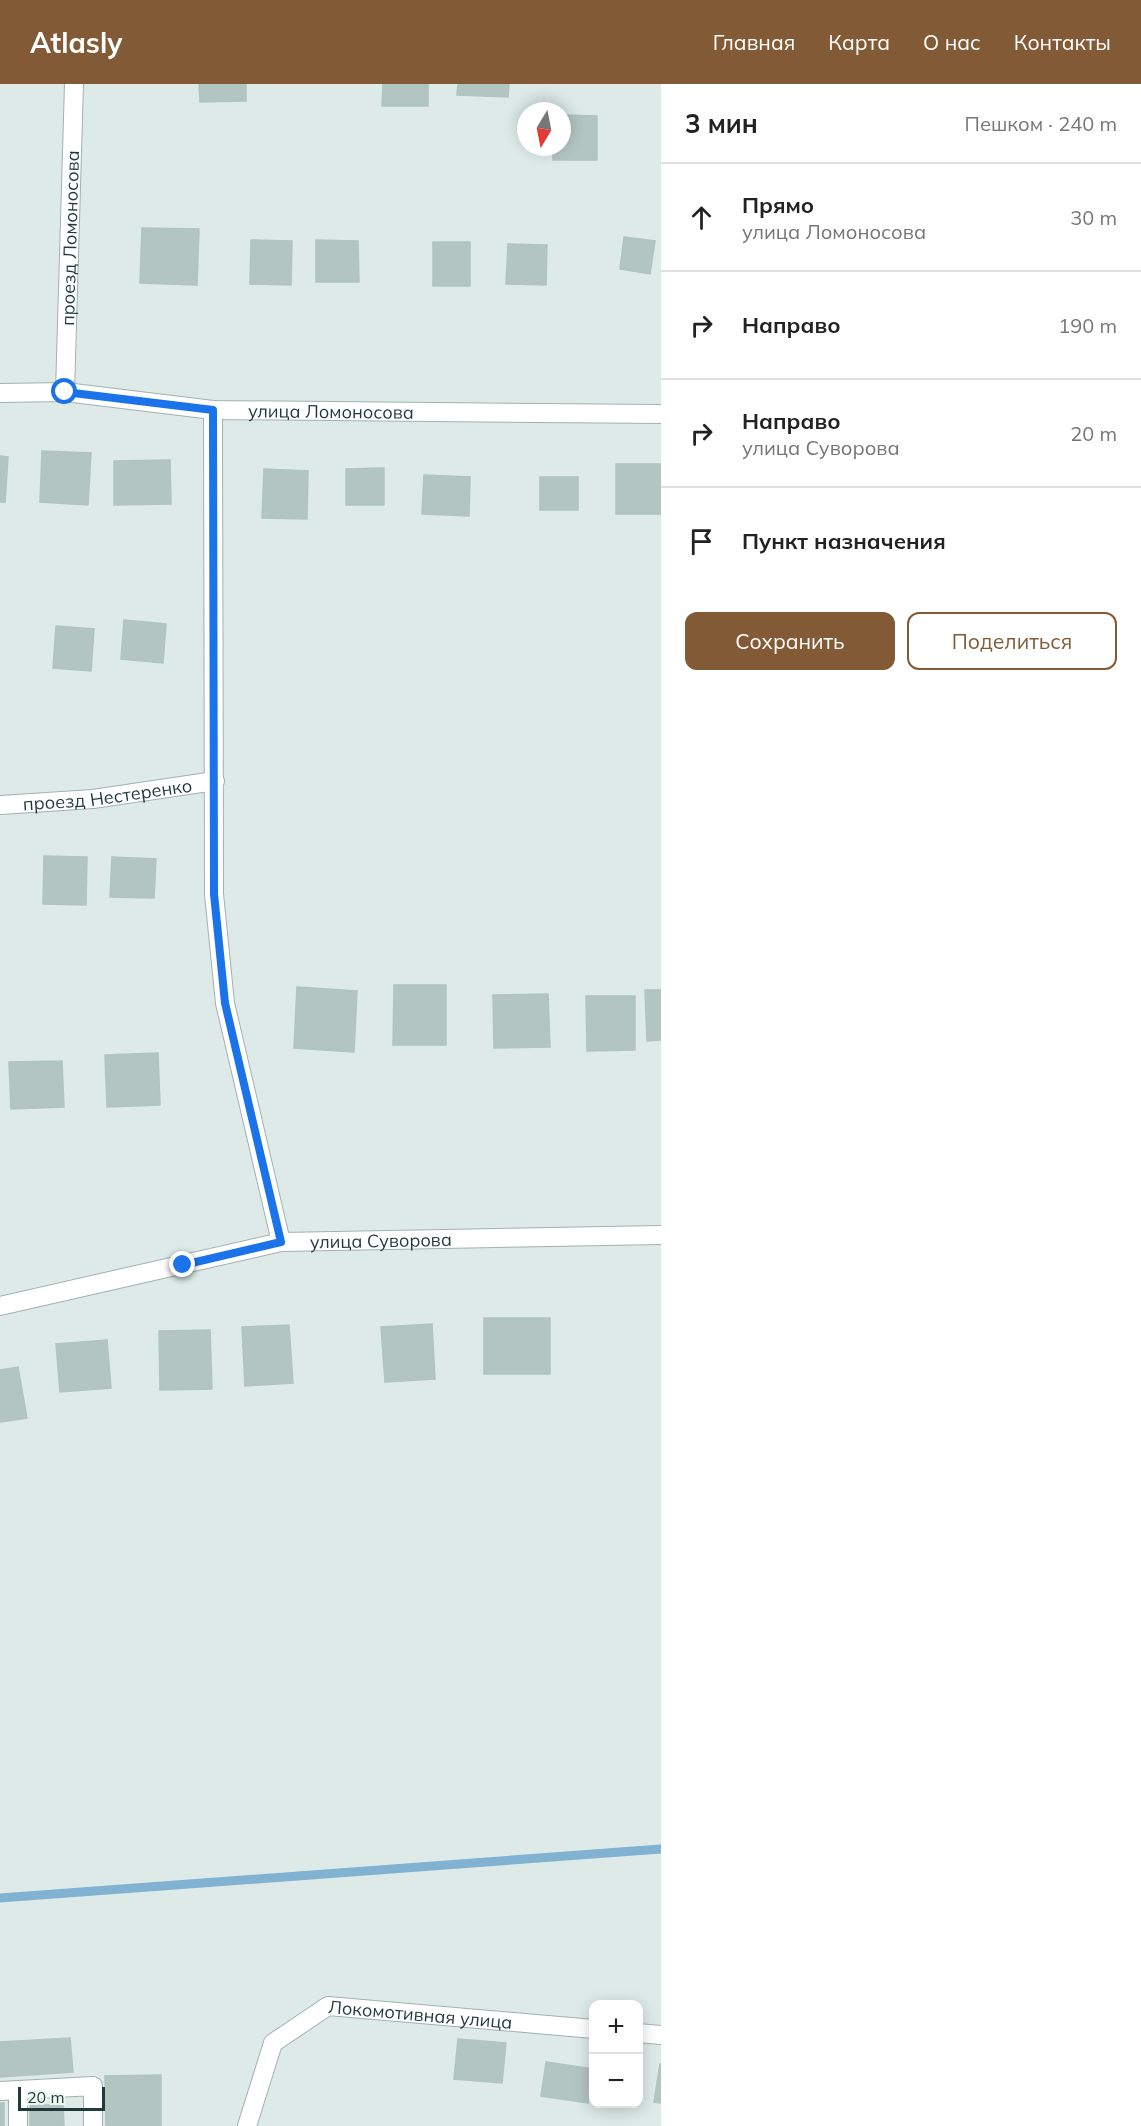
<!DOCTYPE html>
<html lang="ru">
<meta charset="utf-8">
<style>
:root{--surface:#fff;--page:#f2f2f2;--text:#222;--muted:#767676;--line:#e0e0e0;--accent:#825b36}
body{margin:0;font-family:Mulish,sans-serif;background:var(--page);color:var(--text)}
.controls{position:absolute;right:18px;bottom:18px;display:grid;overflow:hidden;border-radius:12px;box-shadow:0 3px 15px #0003}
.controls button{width:54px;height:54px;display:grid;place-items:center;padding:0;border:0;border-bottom:2px solid var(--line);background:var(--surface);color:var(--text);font:30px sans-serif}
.compass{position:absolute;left:517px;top:18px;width:54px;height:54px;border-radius:50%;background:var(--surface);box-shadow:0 3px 15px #0003;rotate:190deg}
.scale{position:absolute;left:18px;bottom:15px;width:87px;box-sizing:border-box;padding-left:6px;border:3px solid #1f3a39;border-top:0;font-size:16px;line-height:21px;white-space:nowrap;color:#1f3a39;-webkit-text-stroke:4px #eef7f4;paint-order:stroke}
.stop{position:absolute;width:18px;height:18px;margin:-14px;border:4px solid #1a73e8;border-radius:50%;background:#fff}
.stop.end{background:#1a73e8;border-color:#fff;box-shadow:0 2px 6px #0008}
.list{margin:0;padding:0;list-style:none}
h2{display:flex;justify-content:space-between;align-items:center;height:78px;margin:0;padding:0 24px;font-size:26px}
h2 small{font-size:20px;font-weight:400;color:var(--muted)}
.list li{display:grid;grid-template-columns:39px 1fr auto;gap:18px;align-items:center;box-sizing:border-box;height:108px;padding:0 24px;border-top:2px solid var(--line)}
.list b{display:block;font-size:22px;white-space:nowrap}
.list p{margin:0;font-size:20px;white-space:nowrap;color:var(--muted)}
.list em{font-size:20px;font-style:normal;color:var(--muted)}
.actions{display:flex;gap:12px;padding:18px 24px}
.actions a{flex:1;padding:14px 0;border:2px solid var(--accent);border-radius:12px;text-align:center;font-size:21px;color:var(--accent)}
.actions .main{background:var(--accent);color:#fff}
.icon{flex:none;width:33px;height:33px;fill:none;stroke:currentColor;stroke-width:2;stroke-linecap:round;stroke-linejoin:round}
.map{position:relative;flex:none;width:661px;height:2042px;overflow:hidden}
header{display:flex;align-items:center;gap:36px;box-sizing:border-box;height:84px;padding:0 30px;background:var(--accent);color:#fff}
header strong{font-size:28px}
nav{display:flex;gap:33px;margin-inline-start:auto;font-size:21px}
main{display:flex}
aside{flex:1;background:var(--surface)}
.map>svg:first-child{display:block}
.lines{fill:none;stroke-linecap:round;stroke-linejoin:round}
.stream{stroke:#82b2d2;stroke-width:9}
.building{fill:#b3c5c1;stroke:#b0c4c0;stroke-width:1.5}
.minor-casing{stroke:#a0b2b0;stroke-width:20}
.minor{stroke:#fff;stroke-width:18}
.route{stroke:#1a73e8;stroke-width:8}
.labels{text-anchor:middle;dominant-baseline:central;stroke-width:4.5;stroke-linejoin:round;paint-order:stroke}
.street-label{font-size:18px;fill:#1f3a39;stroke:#eef7f4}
</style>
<header>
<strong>Atlasly</strong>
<nav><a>Главная</a><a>Карта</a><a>О нас</a><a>Контакты</a></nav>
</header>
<main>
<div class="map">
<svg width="661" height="2042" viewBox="0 0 661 2042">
<rect width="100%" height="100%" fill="#ddeae8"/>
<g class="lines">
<path class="stream" d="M0,1814L661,1765"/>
</g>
<path class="building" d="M199,0H246V17L200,18Z
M383,0H428V22H382Z
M458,0H509L508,13L457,11Z
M562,31L597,32V76H553V63H562Z
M142,144L199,145L197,201L140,199Z
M624,153L655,157L650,190L620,185Z
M251,156L292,157L291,201L250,200Z
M316,156L358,157L359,198H316Z
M433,158H470V202H433Z
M508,160L547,161L546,201L506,200Z
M42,367L91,369L88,421L40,418Z
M0,372L8,373L5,418H0Z
M170,376L171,420L114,421V377Z
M616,380H661V430H616Z
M384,384V421H346V385Z
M264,385L308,387L307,435L262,434Z
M424,391L470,393L469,432L422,430Z
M540,393H578V426H540Z
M124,536L166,540L163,579L121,575Z
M56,542L94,545L91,587L53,584Z
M44,772L87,773L86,821L43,820Z
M112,773L156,775L154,814L110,813Z
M394,901H446V961H393Z
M297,903L357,907L354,968L294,964Z
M645,906H661V956L647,957Z
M548,910L550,963L494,964L493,911Z
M586,912H635V966L587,967Z
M158,969L160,1021L107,1023L105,971Z
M62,977L64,1023L11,1025L9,978Z
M484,1234H550V1290H484Z
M432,1240L435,1295L385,1298L381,1243Z
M289,1241L293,1299L245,1302L242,1243Z
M210,1246L212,1305L160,1306L159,1247Z
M107,1256L111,1304L60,1308L56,1260Z
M18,1283L27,1334L0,1338V1286Z
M70,1954L73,1988L0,1993V1958Z
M458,1955L506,1959L502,1999L454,1995Z
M546,1978L593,1985L588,2019L541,2012Z
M660,1980H661V2019L654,2018Z
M161,1991V2042H106L105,1992Z
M0,2019H4V2042H0Z
M30,2021H63L64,2042H30Z"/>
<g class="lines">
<g class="minor-casing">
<g id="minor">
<path id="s1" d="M65,308L74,0"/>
<path id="s2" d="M0,309L65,308L213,326L661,330"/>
<path d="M213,326L214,810L225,919L281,1158"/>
<path id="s3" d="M0,721L93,715L215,697"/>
<path id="s4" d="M0,1222L281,1158L661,1151"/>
<path d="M638,1949L661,1951"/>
<path d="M0,2007L93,2002V2042"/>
<path d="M18,2042V2006"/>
<path id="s5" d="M247,2042L273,1959L328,1922L594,1945"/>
</g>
</g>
<use href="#minor" class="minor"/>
</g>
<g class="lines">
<path class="route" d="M65,308L213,326L214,810L225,919L281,1158L183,1181"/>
</g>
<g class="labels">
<g class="street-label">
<text stroke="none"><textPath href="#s1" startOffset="154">проезд Ломоносова</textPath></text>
<text stroke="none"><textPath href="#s2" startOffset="332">улица Ломоносова</textPath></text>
<text stroke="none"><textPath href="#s3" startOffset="108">проезд Нестеренко</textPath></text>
<text stroke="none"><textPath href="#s4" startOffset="388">улица Суворова</textPath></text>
<text stroke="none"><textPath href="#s5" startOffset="246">Локомотивная улица</textPath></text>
</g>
</g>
</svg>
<div class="controls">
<button>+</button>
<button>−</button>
</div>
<svg class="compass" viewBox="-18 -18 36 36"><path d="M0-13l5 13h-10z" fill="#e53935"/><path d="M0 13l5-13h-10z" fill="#767676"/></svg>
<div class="scale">20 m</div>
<div class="stop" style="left:65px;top:308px"></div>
<div class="stop end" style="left:183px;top:1181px"></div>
</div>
<aside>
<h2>3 мин<small>Пешком · 240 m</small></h2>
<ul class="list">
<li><svg class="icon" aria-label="ahead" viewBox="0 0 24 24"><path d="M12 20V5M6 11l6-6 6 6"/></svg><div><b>Прямо</b><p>улица Ломоносова</p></div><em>30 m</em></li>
<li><svg class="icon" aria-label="right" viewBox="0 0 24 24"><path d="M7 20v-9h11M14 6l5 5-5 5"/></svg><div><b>Направо</b></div><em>190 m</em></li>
<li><svg class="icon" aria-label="right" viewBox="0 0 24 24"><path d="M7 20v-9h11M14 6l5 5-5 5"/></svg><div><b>Направо</b><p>улица Суворова</p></div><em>20 m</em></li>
<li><svg class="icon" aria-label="arrive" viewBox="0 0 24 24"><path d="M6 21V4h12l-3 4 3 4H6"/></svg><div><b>Пункт назначения</b></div></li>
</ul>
<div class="actions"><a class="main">Сохранить</a><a>Поделиться</a></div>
</aside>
</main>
